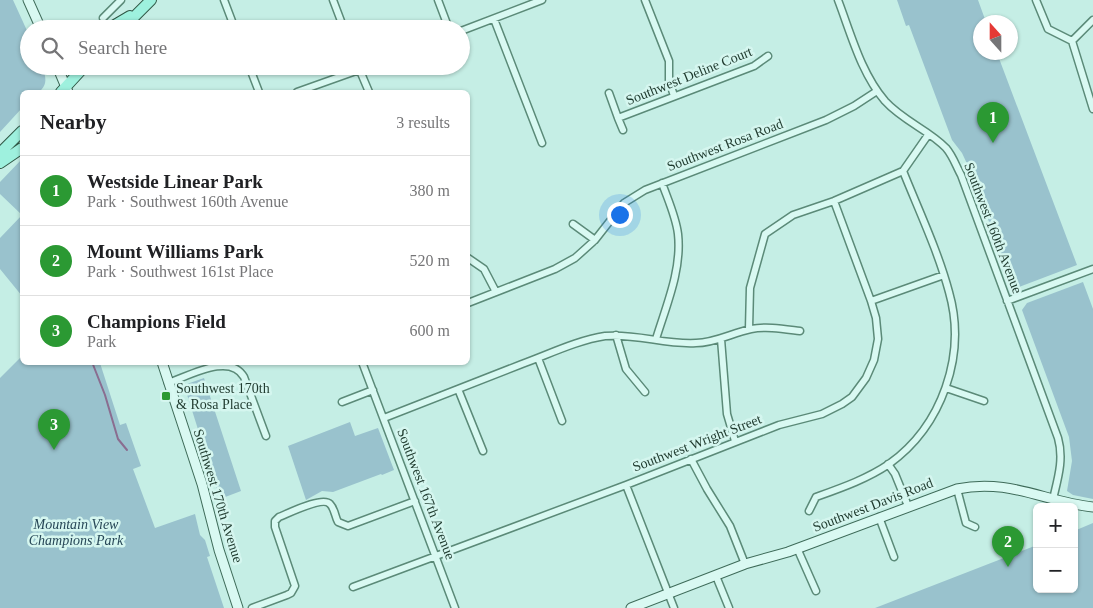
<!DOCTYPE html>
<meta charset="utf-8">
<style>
:root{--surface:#fff;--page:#f6f6f6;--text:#202124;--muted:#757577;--line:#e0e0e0;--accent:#2b9933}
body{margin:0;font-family:Georgia,serif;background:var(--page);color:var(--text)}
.controls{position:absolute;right:15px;bottom:15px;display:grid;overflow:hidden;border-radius:8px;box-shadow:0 1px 4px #0004}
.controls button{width:45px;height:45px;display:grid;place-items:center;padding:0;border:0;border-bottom:1px solid var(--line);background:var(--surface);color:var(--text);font:25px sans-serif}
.compass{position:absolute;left:973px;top:15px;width:45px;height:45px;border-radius:50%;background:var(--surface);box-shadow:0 1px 4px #0004;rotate:339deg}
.you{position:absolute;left:619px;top:214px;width:18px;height:18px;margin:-12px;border:4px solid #fff;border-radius:50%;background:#1a73e8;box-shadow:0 0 0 8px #1a73e833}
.badge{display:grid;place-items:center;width:32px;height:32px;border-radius:50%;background:var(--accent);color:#fff;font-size:16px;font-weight:700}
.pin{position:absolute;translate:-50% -41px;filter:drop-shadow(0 1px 2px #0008)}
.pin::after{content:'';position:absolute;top:26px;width:18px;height:15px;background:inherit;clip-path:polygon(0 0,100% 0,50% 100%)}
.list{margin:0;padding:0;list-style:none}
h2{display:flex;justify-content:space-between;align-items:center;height:65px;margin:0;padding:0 20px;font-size:21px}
h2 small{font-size:16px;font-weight:400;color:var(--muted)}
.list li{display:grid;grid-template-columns:32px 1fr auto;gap:15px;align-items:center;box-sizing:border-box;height:70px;padding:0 20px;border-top:1px solid var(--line)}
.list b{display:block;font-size:19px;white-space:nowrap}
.list p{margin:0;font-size:16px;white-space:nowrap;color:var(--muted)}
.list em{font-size:16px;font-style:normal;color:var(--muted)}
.icon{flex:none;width:28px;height:28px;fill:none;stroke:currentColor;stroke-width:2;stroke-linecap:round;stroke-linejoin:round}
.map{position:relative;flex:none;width:1093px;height:608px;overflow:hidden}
.search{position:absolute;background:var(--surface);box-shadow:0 1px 4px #0004;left:20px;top:20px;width:450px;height:55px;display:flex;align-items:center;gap:12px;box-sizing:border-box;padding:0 18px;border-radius:28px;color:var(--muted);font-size:19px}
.panel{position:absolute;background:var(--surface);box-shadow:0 1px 4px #0004;left:20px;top:90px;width:450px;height:275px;border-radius:8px}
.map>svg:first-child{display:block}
.green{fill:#99c2cd}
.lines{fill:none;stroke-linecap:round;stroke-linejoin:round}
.stream{stroke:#8a6d90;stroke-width:2}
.street-casing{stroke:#5b8a78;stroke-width:9}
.secondary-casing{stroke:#3e6b59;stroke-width:11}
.primary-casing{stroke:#2f5745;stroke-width:12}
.street{stroke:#d9f9f2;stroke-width:6}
.secondary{stroke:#d9f9f2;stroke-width:9}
.primary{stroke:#9ef1de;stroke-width:10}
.poi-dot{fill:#2b9933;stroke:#d5f6ef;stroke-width:2}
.labels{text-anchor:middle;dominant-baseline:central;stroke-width:5;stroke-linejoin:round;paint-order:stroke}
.street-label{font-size:14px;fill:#1f3a2e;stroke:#d5f6ef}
.poi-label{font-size:14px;fill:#1f3a2e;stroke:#d5f6ef;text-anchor:start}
.park-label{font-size:14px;font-style:italic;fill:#264656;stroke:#d5f6ef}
</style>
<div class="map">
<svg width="1093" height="608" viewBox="0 0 1093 608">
<rect width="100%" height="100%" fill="#c5eee5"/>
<path class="green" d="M0,0H13L29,35V66H42C46,77 48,84 39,92H22V108L0,132Z
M897,0H978L986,22H980V52L997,53L1077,265L1019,287L1012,283L969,168L962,153L952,140L909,25L906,26Z
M22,159V296L0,269V238L22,215L0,194V182Z
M1083,282L1093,309V499L1073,495L1067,491L1072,461L1069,437L1022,310L1027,303Z
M22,356V362L100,363L120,425L126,423L141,466L133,469L155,528L195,514L200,535L205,540L210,556L207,557L224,608H0V378Z
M204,378L241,491L220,499L184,385Z
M350,422L355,436L378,428L394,470L382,475L381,474L333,492L322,491L306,500L288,446Z
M1093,523V608H875L1037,545V589H1074V531Z"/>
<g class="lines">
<path class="stream" d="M92,362L105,395L118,439L127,450"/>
<g class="street-casing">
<path id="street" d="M224,0L235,29
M333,0L344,29
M438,0L449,29
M645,0L669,61V80L674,96
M838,0C851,34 861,73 885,101C903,121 929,130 946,148C953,156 956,166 961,175L1058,438C1064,459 1058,478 1053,499
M1036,0L1048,29L1072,41
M103,18L121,0
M494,19L542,143
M1093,20L1072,41L1093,109
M461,31L542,0
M249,66L259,92
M358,66L369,92
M297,92L370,66
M609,93L618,118L754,66L768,56
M618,118L623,130
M573,224L595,240
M468,258L484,269L496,292
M871,301L944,275
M1007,301L1093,269
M468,303L555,269L575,258L595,240L624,203L645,190L826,120L854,106L877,91
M749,329L750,288L765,234L793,215L834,201L903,171L928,135
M616,335L626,369L645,392
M656,339C666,306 682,270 678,234C676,217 668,200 662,183
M721,339L727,414L735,441
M538,358L562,421
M362,362L455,608
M168,383C189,376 230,352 244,377L266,436
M946,388L984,401
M458,389L483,451
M342,402L373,390
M384,418C430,400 476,382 522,364C547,355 578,340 605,336C636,333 665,345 696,343C715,343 732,333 751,329C767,326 784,329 800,331
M691,459L707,489L730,526L745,564
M888,464L895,474L908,506
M626,485L674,608
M957,489L966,523L975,527
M809,511L816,497C841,488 867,479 889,464C942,426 967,355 949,292C938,251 919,211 903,171
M879,517L894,557
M797,548L816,591
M716,576L729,608
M353,587L626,485L779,425L822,414L842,404L852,397L866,378L874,360L878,339L876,318L871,301L834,201
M252,608L287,595L291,593L295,586L275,527V521L279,517C289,513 323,496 330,504C335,509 335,517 338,522L348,526L415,501"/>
</g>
<g class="secondary-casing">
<path id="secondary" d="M28,0L41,29
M57,66L68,92
M162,362L202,484L219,550L238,608
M631,608L745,564L788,552L957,489C1009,478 1045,502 1093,507"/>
</g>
<g class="primary-casing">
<path id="primary" d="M108,29L130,16
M122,29L151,0
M61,92L85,66
M0,153L22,131
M0,163L22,148"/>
</g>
<use href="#street" class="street"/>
<use href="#secondary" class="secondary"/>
<use href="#primary" class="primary"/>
</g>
<rect class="poi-dot" x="161" y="391" width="10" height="10" rx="2.5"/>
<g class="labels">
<g class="street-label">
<text transform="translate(689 76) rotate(-22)">Southwest Deline Court</text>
<text transform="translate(725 145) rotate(-21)">Southwest Rosa Road</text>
<text transform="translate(993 228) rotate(69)">Southwest 160th Avenue</text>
<text transform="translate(697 443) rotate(-21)">Southwest Wright Street</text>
<text transform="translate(426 494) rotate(69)">Southwest 167th Avenue</text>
<text transform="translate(218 496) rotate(73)">Southwest 170th Avenue</text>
<text transform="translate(873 505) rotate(-21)">Southwest Davis Road</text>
</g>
<g class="poi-label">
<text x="176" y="388">Southwest 170th<tspan x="176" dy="16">&amp; Rosa Place</tspan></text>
</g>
<g class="park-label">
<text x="76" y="524">Mountain View<tspan x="76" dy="16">Champions Park</tspan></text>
</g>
</g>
</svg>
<div class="controls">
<button>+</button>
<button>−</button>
</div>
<svg class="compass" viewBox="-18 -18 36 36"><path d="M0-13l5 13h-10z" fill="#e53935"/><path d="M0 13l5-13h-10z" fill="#757577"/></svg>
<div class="you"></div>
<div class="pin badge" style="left:993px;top:143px">1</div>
<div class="pin badge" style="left:1008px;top:567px">2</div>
<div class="pin badge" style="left:54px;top:450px">3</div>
<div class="search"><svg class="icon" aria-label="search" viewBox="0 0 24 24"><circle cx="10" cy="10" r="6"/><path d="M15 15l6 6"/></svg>Search here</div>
<section class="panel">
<h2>Nearby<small>3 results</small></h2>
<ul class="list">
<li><span class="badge">1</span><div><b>Westside Linear Park</b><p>Park · Southwest 160th Avenue</p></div><em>380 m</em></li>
<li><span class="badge">2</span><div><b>Mount Williams Park</b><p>Park · Southwest 161st Place</p></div><em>520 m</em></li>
<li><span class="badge">3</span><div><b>Champions Field</b><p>Park</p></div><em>600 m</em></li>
</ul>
</section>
</div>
